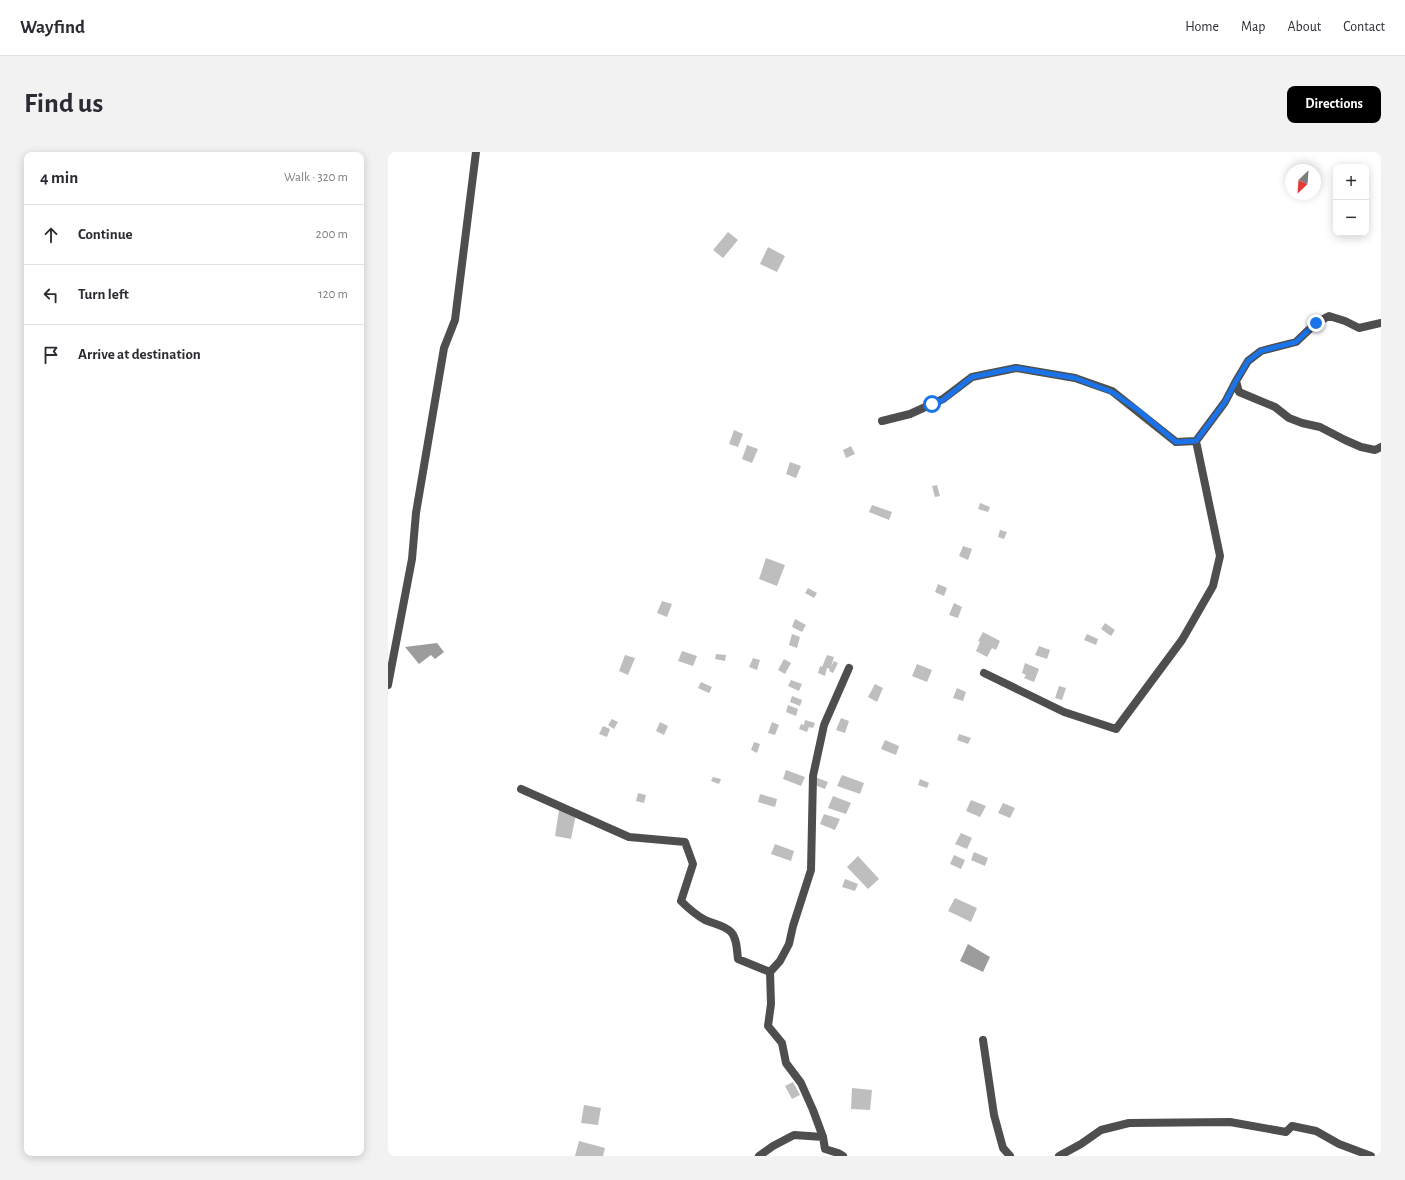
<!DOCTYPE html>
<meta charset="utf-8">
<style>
:root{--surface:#fff;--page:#f2f2f3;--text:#2b2b33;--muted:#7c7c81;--line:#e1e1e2;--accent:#000}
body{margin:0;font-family:"Alegreya Sans",sans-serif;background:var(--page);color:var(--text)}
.controls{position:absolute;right:12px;top:12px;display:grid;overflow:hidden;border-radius:8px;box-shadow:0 2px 10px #0003}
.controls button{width:36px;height:36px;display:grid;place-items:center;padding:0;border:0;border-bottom:1px solid var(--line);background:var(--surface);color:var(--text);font:20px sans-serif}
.compass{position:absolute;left:897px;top:12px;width:36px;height:36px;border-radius:50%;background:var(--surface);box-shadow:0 2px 10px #0003;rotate:205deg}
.stop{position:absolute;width:12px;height:12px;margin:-9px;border:3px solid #1a73e8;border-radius:50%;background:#fff}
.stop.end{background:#1a73e8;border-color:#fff;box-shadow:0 1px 4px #0008}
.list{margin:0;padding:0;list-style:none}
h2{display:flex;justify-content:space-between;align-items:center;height:52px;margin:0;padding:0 16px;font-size:17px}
h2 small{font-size:13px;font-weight:400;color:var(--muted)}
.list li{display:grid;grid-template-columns:26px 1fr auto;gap:12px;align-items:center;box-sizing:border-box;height:60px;padding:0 16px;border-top:1px solid var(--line)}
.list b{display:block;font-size:15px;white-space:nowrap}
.list em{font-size:13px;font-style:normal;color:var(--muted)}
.icon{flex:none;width:22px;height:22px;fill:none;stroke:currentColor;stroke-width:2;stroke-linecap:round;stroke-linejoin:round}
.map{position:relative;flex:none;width:993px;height:1004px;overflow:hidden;border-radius:8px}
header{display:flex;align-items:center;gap:24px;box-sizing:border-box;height:56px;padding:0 20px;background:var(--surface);border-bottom:1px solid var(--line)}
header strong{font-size:19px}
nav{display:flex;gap:22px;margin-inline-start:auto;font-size:14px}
.intro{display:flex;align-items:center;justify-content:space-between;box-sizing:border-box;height:96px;padding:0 24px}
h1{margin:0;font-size:28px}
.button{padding:10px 18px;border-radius:8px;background:var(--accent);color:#fff;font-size:14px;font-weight:700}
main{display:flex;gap:24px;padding:0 24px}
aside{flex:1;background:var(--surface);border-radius:8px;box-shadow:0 2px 10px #0003}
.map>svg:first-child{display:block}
.water{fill:#9c9c9c}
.building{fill:#bebebe}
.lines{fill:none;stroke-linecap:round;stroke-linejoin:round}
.street{stroke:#4e4e4e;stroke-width:8}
.route{stroke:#1a73e8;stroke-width:5}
</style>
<header>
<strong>Wayfind</strong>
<nav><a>Home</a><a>Map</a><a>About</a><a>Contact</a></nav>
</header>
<div class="intro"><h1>Find us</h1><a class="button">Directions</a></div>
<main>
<aside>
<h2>4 min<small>Walk · 320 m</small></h2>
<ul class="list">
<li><svg class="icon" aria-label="ahead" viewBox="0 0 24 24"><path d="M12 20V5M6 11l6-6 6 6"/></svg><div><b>Continue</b></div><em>200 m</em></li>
<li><svg class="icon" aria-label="left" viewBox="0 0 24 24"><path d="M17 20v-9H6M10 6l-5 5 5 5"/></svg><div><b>Turn left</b></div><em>120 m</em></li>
<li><svg class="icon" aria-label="arrive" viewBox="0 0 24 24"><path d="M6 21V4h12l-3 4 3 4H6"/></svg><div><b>Arrive at destination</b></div></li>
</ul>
</aside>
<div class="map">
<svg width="993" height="1004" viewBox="0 0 993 1004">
<rect width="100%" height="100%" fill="#fff"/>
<path class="water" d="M49,491L56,500L47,507L43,503L31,512L17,495Z
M580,792L602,805L595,820L572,809Z"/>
<path class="building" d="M340,80L350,88L335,106L325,98Z
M380,95L397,104L389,120L372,112Z
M346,278L355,282L350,295L341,292Z
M359,293L370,297L364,311L354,307Z
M463,294L467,302L458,306L455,298Z
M402,310L413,314L408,326L398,322Z
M549,333L552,344L547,345L544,334Z
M592,351L602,355L600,360L590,357Z
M484,353L504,360L501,368L481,360Z
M612,378L619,380L616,387L610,385Z
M575,394L584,397L580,408L571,404Z
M378,406L397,413L389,434L371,427Z
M550,432L559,436L556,444L547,440Z
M420,436L429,441L426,446L417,441Z
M274,449L284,452L279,465L269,461Z
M566,451L574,455L570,466L561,463Z
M407,467L418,473L414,480L404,475Z
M717,471L727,478L723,484L713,477Z
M595,480L612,489L608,498L604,496L599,505L588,499L592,490L590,489Z
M404,482L412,485L409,496L401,493Z
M699,482L710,487L708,493L696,488Z
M651,494L662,498L659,507L647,503Z
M294,499L309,504L305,514L290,509Z
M328,502L338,503L337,509L327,507Z
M237,503L247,506L240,523L231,519Z
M439,503L446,505L443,515L446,509L450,511L445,521L441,519L442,517L439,516L437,524L430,521L432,514L434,515Z
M365,506L372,508L369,518L361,515Z
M396,507L403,511L397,522L390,518Z
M637,511L651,517L646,530L636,526L638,523L634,521Z
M529,512L544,518L539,530L524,524Z
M403,528L414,532L411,539L400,534Z
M313,530L324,535L321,541L310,536Z
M487,532L495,536L489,550L480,545Z
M671,534L678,536L674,548L667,546Z
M569,536L578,540L575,549L565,546Z
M404,544L414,548L412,554L402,550Z
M400,553L410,557L408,564L398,560Z
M453,566L461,569L457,581L448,578Z
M224,567L230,570L226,577L220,573Z
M417,568L427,571L425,576L421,575L419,580L411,577L413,572L416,573Z
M272,570L280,574L276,583L268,579Z
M384,570L391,573L387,583L380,581Z
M215,574L222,577L219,585L211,582Z
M571,582L583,586L580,592L569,588Z
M497,588L511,594L508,603L493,597Z
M366,590L372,592L369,601L363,598Z
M398,618L417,625L413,634L395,627Z
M454,623L476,631L472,642L449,634Z
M325,625L333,627L331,632L323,629Z
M427,625L440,630L437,637L424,632Z
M532,627L541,631L539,636L530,633Z
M250,641L258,643L256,651L248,649Z
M372,642L389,647L387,655L370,650Z
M445,644L463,651L458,662L440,656Z
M583,648L598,654L592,665L578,659Z
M615,651L627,656L622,666L610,661Z
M171,658L188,662L183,687L167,684Z
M436,662L452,667L447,678L432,672Z
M573,681L584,686L579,697L567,692Z
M387,692L406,699L403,709L383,702Z
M586,700L600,706L597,714L583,708Z
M566,703L577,708L573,717L562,712Z
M470,704L491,727L480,737L459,715Z
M457,727L470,732L467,739L454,735Z
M567,746L589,756L583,770L560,759Z
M405,930L412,943L404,947L397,934Z
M464,936L484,938L482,958L463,957Z
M196,953L213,956L210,973L193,971Z
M191,989L217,996L215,1004H187Z"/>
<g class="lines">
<path class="street" d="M993,171L971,176L957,169L941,164L928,171L908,190L873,199L860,209L848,229L851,240L887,255L901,266L914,271L932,275L957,288L973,295L987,298L993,295
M494,269L522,262L555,247L584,225L628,216L687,226L724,239L788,290L808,289L837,250L848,229
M596,521L676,560L728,577L794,488L825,434L832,404L808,289
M0,533L24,407L28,361L56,196L67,168L88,0
M133,637L241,685L297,690L305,712L293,749C300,756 308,763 317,768C326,772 336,773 343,780C349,786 349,799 350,807L382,820
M595,888L606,963L615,996L622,1004
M371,1004L385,994L406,983L435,985
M455,1004L450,1001L437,997L435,985L425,958L413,931L398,911L394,891L380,874L383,852L382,820L392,809L401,792L405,774L423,718L425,624L436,573L461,516
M671,1004L693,992L713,978L741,971L842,970L898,980L904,974L928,979L951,992L983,1004"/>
</g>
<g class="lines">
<path class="route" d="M544,252L555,248L584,225L628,216L687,226L724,240L750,258L788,290L808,289L837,250L848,229L860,209L873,199L908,190L928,171"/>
</g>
</svg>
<div class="controls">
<button>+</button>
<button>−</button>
</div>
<svg class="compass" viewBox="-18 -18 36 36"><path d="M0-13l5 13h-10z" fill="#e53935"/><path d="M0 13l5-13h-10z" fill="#7c7c81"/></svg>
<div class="stop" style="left:544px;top:252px"></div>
<div class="stop end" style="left:928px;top:171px"></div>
</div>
</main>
